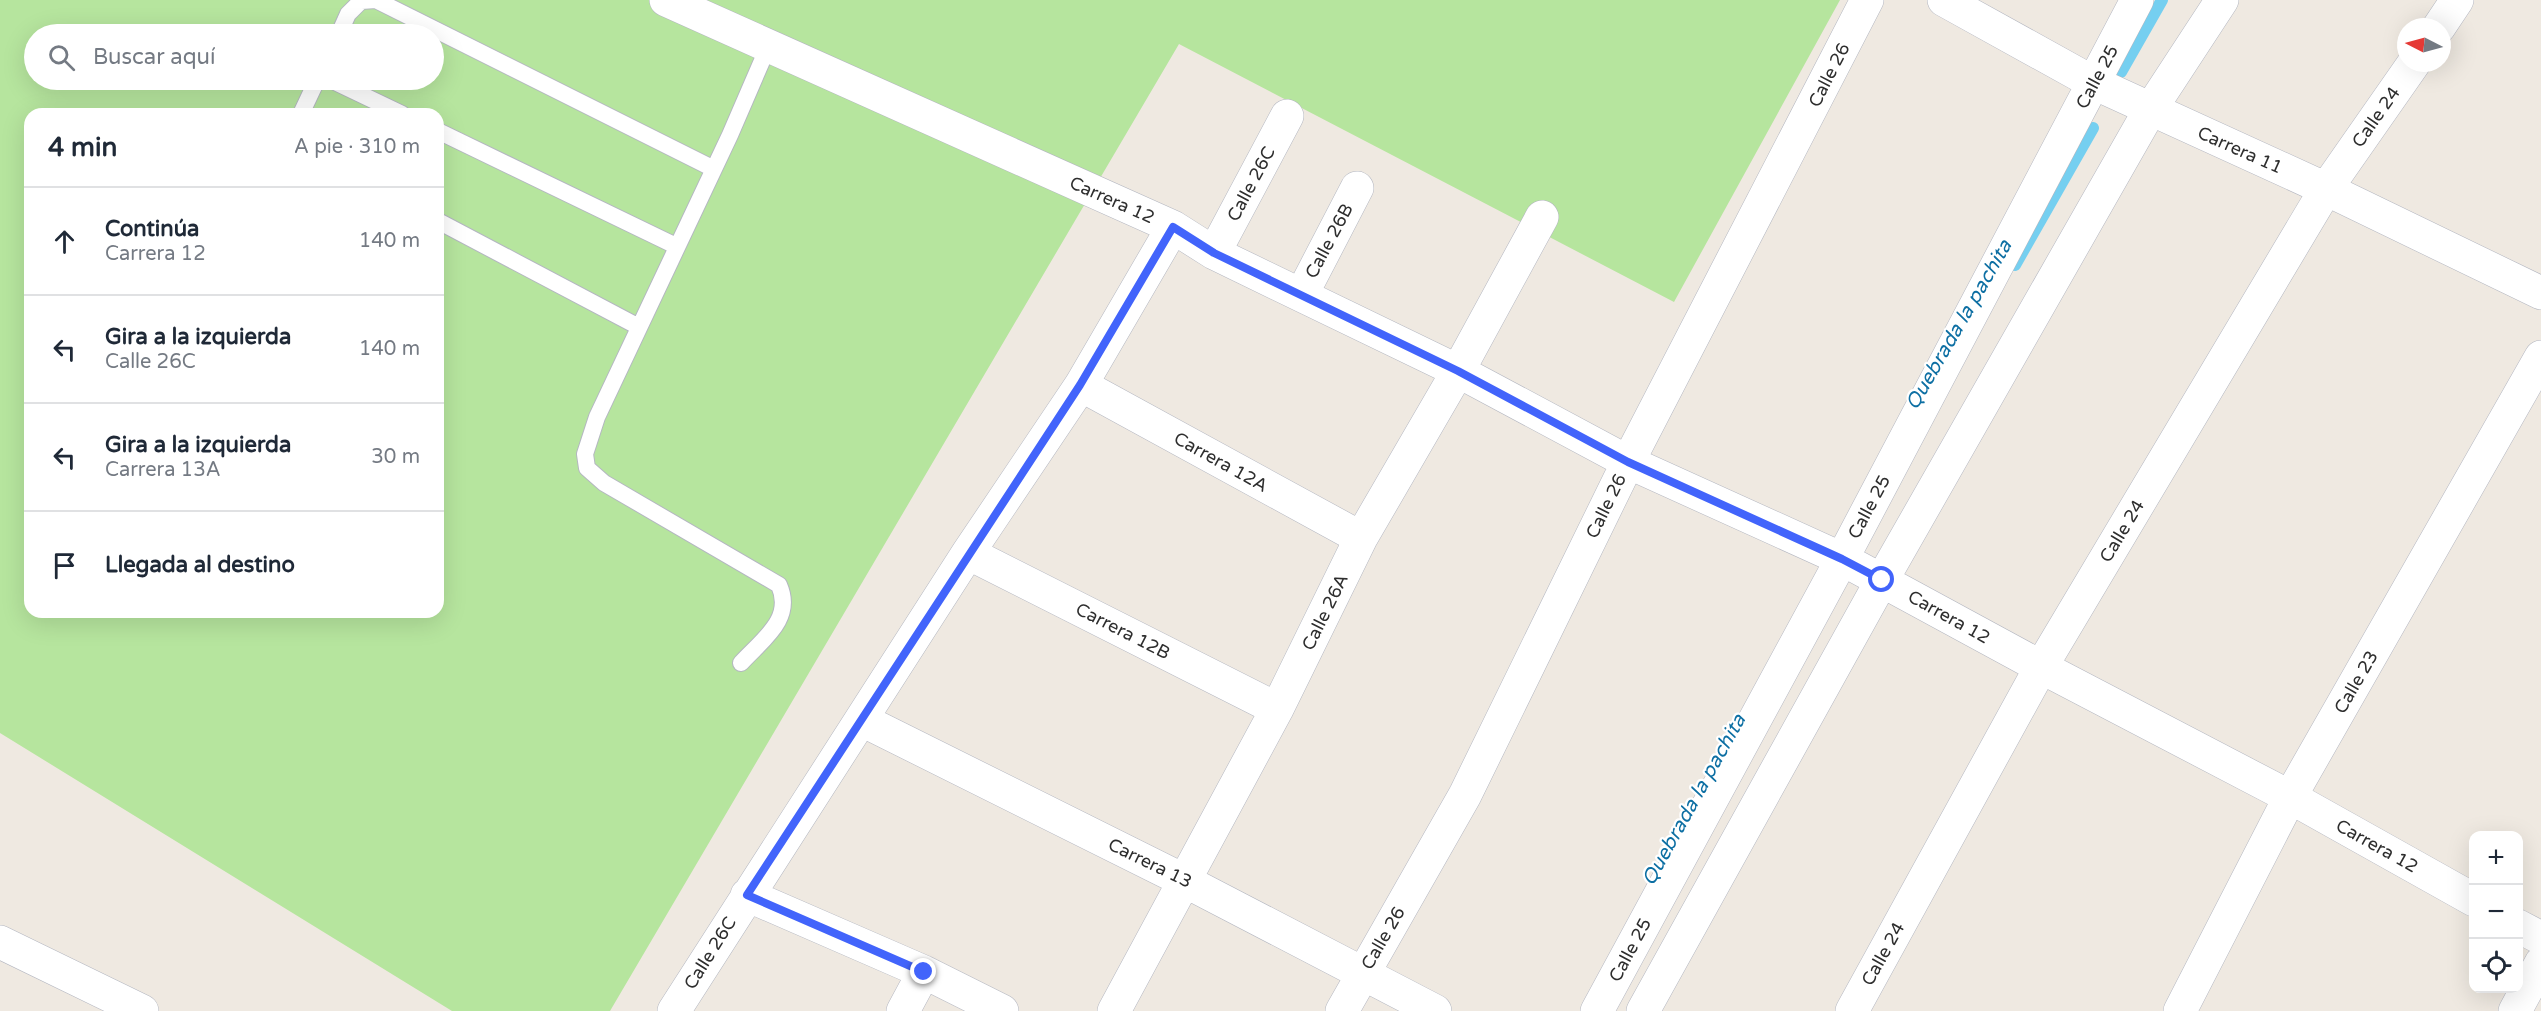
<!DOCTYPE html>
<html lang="es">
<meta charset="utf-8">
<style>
:root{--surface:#fff;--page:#f6f6f7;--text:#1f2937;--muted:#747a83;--line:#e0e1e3}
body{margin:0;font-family:"Varela Round",sans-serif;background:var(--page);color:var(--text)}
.controls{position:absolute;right:18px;bottom:18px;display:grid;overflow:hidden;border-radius:12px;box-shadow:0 6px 24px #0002}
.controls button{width:54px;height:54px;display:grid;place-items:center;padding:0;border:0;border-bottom:2px solid var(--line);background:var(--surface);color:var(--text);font:30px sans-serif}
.compass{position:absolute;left:2397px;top:18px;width:54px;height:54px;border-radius:50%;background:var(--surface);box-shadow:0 6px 24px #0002;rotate:276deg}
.stop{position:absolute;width:18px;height:18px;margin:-14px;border:4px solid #4264fb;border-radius:50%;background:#fff}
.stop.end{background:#4264fb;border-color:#fff;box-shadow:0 2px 6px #0008}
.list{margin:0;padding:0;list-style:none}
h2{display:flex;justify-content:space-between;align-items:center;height:78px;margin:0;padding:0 24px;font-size:26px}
h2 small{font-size:20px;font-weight:400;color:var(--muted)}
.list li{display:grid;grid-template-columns:39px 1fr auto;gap:18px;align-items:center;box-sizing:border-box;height:108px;padding:0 24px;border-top:2px solid var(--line)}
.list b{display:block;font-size:22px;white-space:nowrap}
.list p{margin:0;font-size:20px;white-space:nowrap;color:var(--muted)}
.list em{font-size:20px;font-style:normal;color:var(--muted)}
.icon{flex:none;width:33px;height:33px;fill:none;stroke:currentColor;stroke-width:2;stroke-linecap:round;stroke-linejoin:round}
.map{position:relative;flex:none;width:2541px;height:1011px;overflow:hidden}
.search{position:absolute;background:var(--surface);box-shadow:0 6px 24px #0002;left:24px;top:24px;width:420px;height:66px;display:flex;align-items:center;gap:15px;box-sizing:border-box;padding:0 21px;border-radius:33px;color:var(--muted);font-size:22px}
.panel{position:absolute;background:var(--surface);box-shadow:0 6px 24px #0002;left:24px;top:108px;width:420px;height:510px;border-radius:18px}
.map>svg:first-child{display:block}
.green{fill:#b6e59e;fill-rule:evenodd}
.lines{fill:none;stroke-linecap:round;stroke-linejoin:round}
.stream{stroke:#75cff0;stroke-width:12}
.service-casing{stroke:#b4b7c1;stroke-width:18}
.minor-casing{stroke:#b4b7c1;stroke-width:34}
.service{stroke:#fff;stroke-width:16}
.minor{stroke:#fff;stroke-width:33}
.route{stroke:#4264fb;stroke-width:8}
.labels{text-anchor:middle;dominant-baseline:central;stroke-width:4.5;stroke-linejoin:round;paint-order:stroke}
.street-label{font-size:18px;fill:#2e2e2e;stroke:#fff}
.water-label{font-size:20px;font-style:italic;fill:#0d6fa3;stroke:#fff}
</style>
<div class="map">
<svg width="2541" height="1011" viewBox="0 0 2541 1011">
<rect width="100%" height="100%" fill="#efe9e1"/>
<path class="green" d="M0,0H1840L1674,302L1179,44L610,1011H452L0,733ZM34,34H434V80H34ZM30,114H438V612H30Z"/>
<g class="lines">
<path class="stream" d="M2121,72L2162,0
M2015,265L2093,128"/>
<g class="service-casing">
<path id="service" d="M339,34L348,14L361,1L376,0L712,168
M331,80L402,114
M301,114L317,80
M438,131L676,246
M438,221L639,327
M741,663C763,639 794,619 779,585L604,483L587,468L585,454L597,417L730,135L768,47"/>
</g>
<g class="minor-casing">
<path id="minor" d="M666,0L1173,227L1214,253L1458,371L1628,462L1842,559L2041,667L2290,797L2474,900
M1944,0L2094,83L2326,189L2541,293
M2439,27L2457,0
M1214,253L1287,116
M1302,294L1357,188
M1081,385L1361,538
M968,553L1277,709
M862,720L1185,881L1435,1011
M747,895L924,972L1002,1011
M2518,926L2541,938
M0,942L142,1011
M674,1011L968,553L1081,385L1173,227
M903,1011L924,972
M1114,1011L1277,709L1361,538L1458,371L1542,217
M1342,1011L1465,795L1628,462L1867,0
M1597,1011L1842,559L2137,0
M1643,1011L1882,580L2150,110L2222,0
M1852,1011L2041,667L2326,189L2414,63
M2180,1011L2290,797L2541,357
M2515,1011L2541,963"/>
</g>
<use href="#service" class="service"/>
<use href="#minor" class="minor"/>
</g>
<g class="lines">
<path class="route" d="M924,972L747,895L1080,385L1173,227L1214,253L1458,371L1628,462L1842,559L1882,580"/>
</g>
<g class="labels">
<g class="street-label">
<text transform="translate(1829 75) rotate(-63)">Calle 26</text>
<text transform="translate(2097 77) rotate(-62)">Calle 25</text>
<text transform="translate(2376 117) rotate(-55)">Calle 24</text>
<text transform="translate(2240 150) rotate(24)">Carrera 11</text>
<text transform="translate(1251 184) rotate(-62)">Calle 26C</text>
<text transform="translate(1112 200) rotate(24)">Carrera 12</text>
<text transform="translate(1329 241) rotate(-62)">Calle 26B</text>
<text transform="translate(1221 462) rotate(29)">Carrera 12A</text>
<text transform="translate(1606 506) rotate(-64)">Calle 26</text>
<text transform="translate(1869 507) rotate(-62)">Calle 25</text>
<text transform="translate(2122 531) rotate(-59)">Calle 24</text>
<text transform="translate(1325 612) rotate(-64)">Calle 26A</text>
<text transform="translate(1949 617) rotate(29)">Carrera 12</text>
<text transform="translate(1123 631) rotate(27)">Carrera 12B</text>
<text transform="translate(2356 682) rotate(-60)">Calle 23</text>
<text transform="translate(2377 846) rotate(29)">Carrera 12</text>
<text transform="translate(1150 863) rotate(26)">Carrera 13</text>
<text transform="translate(1383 938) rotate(-60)">Calle 26</text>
<text transform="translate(1630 950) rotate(-62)">Calle 25</text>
<text transform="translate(710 953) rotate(-58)">Calle 26C</text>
<text transform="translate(1883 954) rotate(-61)">Calle 24</text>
</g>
<g class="water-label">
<text transform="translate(1959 325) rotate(-60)">Quebrada la pachita</text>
<text transform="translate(1694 800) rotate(-61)">Quebrada la pachita</text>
</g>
</g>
</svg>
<div class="controls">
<button>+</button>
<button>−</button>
<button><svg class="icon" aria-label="locate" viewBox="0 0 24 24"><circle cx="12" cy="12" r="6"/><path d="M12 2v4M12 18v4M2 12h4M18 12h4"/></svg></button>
</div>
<svg class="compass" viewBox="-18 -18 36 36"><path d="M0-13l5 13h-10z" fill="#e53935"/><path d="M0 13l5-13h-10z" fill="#747a83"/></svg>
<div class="stop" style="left:1882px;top:580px"></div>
<div class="stop end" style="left:924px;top:972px"></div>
<div class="search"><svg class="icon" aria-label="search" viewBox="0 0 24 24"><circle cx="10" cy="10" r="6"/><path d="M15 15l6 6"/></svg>Buscar aquí</div>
<section class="panel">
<h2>4 min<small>A pie · 310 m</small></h2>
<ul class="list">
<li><svg class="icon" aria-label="ahead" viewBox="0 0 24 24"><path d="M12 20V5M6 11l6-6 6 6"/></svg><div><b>Continúa</b><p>Carrera 12</p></div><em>140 m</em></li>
<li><svg class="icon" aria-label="left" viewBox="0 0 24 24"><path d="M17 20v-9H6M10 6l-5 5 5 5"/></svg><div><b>Gira a la izquierda</b><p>Calle 26C</p></div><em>140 m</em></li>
<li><svg class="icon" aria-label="left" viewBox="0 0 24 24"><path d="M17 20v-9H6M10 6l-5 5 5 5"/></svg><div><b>Gira a la izquierda</b><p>Carrera 13A</p></div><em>30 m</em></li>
<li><svg class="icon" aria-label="arrive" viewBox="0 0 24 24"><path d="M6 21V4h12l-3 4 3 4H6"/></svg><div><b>Llegada al destino</b></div></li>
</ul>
</section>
</div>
